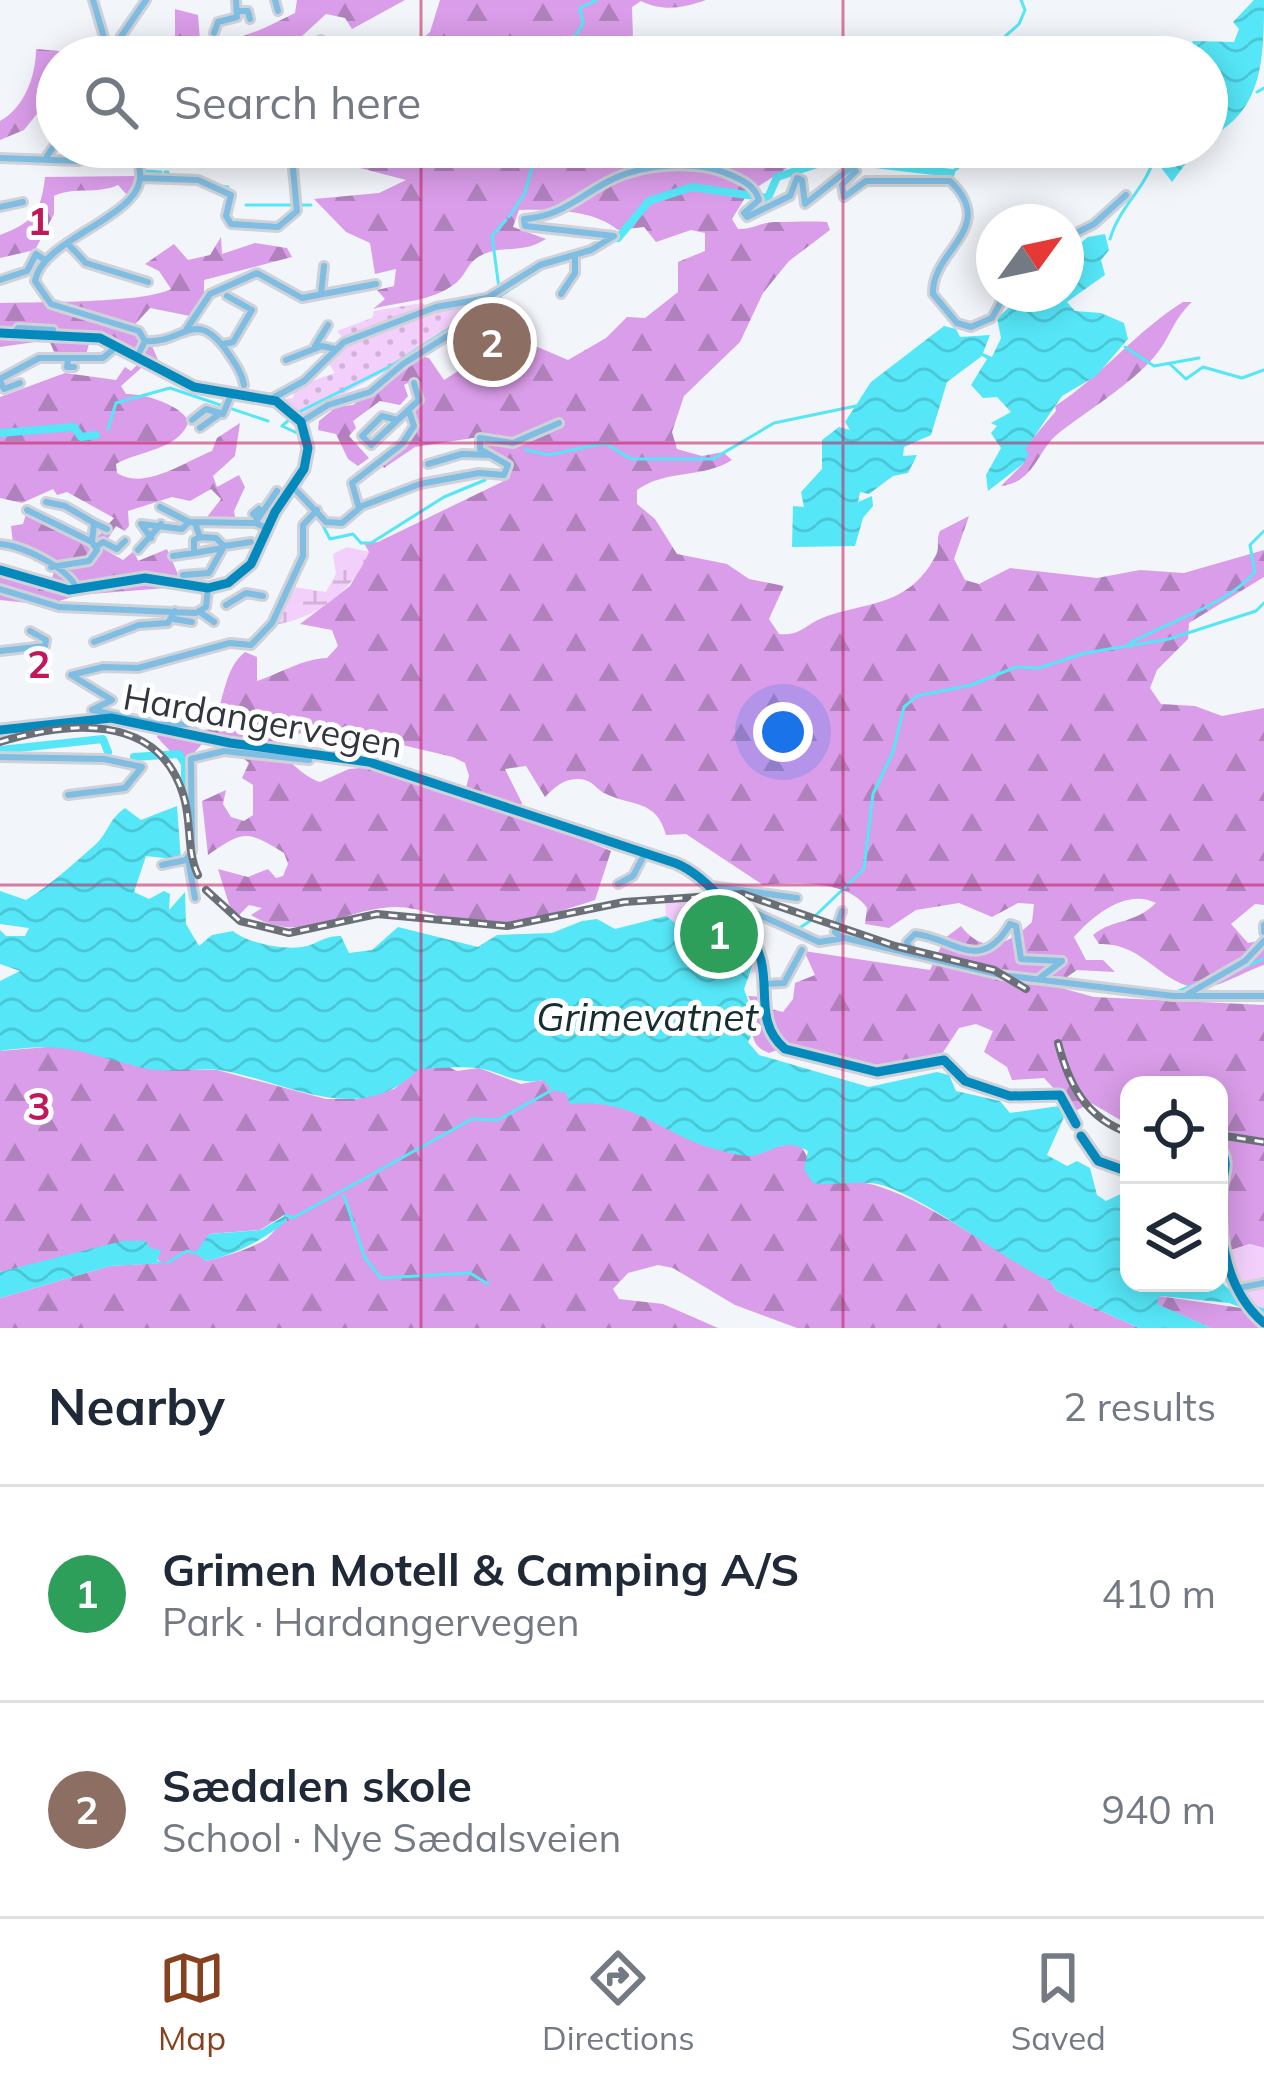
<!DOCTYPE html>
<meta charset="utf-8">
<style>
:root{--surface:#fff;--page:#f2f2f3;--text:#1f2937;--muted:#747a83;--line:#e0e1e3;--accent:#88411e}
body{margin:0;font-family:Mulish,sans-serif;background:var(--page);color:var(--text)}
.controls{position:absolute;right:36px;bottom:36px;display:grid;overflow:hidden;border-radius:24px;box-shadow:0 6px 30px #0003}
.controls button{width:108px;height:108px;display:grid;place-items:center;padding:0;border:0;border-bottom:3px solid var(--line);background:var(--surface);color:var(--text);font:60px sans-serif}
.compass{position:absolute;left:976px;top:204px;width:108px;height:108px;border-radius:50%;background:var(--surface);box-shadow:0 6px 30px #0003;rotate:57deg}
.you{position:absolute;left:783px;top:732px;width:42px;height:42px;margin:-30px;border:9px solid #fff;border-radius:50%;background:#1a73e8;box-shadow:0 0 0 18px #1a73e833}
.badge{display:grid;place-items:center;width:78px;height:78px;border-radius:50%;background:var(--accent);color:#fff;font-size:39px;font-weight:700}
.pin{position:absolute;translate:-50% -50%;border:6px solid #fff;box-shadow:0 3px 12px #0006}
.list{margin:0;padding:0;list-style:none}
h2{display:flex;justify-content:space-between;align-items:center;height:156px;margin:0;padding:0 48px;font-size:51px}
h2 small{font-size:39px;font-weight:400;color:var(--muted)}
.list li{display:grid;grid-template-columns:78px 1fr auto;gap:36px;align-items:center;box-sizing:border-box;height:216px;padding:0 48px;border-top:3px solid var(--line)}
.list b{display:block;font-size:45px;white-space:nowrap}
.list p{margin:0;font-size:39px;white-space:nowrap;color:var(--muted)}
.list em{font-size:39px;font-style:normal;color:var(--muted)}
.icon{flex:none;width:66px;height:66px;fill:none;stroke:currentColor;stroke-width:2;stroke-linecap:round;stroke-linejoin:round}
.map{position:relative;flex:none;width:1264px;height:1328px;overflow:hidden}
.search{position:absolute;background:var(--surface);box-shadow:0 6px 30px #0003;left:36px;right:36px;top:36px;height:132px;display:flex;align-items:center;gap:30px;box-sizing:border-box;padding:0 42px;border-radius:66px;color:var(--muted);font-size:45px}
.sheet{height:588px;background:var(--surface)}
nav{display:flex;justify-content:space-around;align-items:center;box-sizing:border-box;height:168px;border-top:3px solid var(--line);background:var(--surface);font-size:33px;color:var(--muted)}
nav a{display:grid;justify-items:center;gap:6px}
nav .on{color:var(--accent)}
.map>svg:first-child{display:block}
.grass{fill:url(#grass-dots)}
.forest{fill:url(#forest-firs);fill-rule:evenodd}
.wetland{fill:url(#wetland-marsh)}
.green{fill:#f3cffb}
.water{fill:url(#water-waves)}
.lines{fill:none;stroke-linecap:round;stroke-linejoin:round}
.stream{stroke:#55e6f7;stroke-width:3}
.river{stroke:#55e6f7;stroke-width:8}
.minor-casing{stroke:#cfd2d8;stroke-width:12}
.major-casing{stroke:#cfd2d8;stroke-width:15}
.minor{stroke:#7fbde2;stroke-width:6}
.major{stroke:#0489bd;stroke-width:9}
.rail-casing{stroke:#6b7078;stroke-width:8}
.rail{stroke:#fff;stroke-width:3;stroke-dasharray:9;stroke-linecap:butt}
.grid{fill:none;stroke:#c2185b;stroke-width:3;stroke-opacity:0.55}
.labels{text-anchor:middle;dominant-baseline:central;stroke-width:10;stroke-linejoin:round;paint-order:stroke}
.street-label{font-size:36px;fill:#30353f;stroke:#fff}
.water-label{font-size:39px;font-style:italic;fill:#162e31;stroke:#fff}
.grid-label{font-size:39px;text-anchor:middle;font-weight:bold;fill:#c2185b;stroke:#fff;stroke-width:10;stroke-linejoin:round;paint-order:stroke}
</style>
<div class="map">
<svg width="1264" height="1328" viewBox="0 0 1264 1328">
<defs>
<pattern id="grass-dots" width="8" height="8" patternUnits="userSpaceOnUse" patternTransform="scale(3)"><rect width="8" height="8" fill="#f3cffb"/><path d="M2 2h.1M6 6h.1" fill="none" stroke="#d1b2d8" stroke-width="1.8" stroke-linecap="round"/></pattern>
<pattern id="forest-firs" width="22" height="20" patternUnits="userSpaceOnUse" patternTransform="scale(3)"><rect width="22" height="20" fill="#da9de9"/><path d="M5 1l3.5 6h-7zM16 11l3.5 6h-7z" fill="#b181be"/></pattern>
<pattern id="wetland-marsh" width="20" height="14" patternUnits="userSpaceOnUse" patternTransform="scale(3)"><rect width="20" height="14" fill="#f3cffb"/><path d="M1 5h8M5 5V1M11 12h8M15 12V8" fill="none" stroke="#d1b2d8"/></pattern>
<pattern id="water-waves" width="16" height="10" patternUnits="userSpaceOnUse" patternTransform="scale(3)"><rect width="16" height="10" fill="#55e6f7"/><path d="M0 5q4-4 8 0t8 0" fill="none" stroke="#4ac6d5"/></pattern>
</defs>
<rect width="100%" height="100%" fill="#f2f5fa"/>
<path class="grass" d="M422,303L431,310L460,302L463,322C410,362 355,385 302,418L279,400L293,398L295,387L335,373L326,359L346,342L337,331L372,318L374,311Z"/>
<path class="forest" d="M297,0H405L352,29L345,18L326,14L289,48L258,57H172L168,50L175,38V9L198,15L200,40C232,46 267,27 295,13Z
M440,0H706C683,8 663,12 641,1L632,7L633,39L644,51L672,57H401L430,32Z
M101,44L87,57H57V119L40,110L24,130L0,140V121C24,108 36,76 36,49L70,52Z
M364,147H820L748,193L732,219L738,229C753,230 763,221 777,222C794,222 810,221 827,222L830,230L789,261L763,293L740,342L684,396L672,432L677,449L702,456L723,452L732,460C702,479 666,469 637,490V504L655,519L677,554L727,564L749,579L784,586L769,619L779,634C800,636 804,626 822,618C867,601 907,608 935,557C941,547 935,542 940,531L969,516L954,559L965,580L979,584L1010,568L1097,578L1140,570L1184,573L1264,550V577L1189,623L1188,639L1157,670L1150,688L1161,704L1195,706L1222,716L1264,708V905L1255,904L1231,924L1248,943L1264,940V965C1247,970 1217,989 1200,988C1161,986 1144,942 1099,944L1093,935C1114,918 1133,925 1156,903C1127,888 1093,915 1074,937L1086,960H1103L1115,972L1077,970L1054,986L1094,997L1264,1005V1248L1250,1244L1228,1251L1219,1232V1085H1129V1125L1091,1103L1064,1117L1058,1093L1044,1078L1012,1080L1007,1067L984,1052L993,1031L976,1024L959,1028L938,1060L876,1076L777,1050L769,1053C740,1042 760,1016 748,996L765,997L766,1008L783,1012L793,999L795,983L815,975L804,951L930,970L945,938L961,926C983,955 1007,946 1032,922L1034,904L1018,903L992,917L959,903L916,910L889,928L865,924L867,908C849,880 792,882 763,885L686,834L666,835C656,798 631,807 604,793C595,788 593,780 579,779C564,778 555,787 545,797L526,766L505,769L522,803L520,814L611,851L595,900C554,913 511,929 467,923C444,919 418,906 394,907C341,909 301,946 251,915L262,908L249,905L234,920L218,869L248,877L268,869L276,878L283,876L288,864L284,853C246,829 243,831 208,855L202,801L226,790L223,804L231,817L244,821L253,815V785L242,778L249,763L236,752L203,743L183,765L157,737L160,724L189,732L211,729C224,705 223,669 245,652L257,657V681C281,673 302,659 327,658L338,646L332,630L300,624L350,586L369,552L364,543L378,542L510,478L509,467L479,448V437L415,447L384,468L381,463L402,447L417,424L414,412L424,399L416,379L404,385L408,396L400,405L380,401L353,421L356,428L349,436L369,458L358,466L348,459L336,434L318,430L319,421L336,407L353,405L420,356L429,358L444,380L474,361L512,348L516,354L533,345L568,360L606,338L627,317L645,318L678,292V262L705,251V233L691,230L656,242L644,227L618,230C593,209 550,209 519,210L513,227L546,239C520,255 505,244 482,255C467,262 467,274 456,283C432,302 401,301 373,309L385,299L377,290L394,286L396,269L375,274L370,243L346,232L314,199L379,193L406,180L360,168L357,158ZM311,731L350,740L360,735L453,757L465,763L469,776L465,792L371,767L349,769L320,782C303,777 292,761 276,752L283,737Z
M137,176L128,196L118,185C95,195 75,186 54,196V214L35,250L0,258V235C34,222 41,212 45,177Z
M221,237L222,254L255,243L287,248L292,257L204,280V297L190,316L150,308L129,331L152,346L162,369L149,361L121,386L126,394C146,394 178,404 189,421C179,450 141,450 116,464L117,473C144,491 186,461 212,451L217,438L240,423L235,456L213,476L217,487L239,475L245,487L234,511L236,521H204L221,499L211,489L190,501L172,497L128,511L129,526L125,531L116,526L102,548L123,560L134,551L138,561L167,549L180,579L166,588L78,595L47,605L0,600V563L51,582L54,571L13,543L11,526L23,524L26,514L91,544L114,518L67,492L57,495L53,489L22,503L0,498V397L65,373L116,380L125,367L131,371L139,363L90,340L86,355L55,354L49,340L0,347V303C40,302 144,303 171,289L159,271L145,264L174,244L188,260L210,255Z
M1183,302H1192C1174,318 1170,338 1155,356C1130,385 1090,409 1060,432C1036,450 1036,482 1001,486L1024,463L1022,451L1056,411L1055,406C1102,376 1135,332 1183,302Z
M70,1045L185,1069L217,1070L326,1099H357L394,1089L419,1069L445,1065L457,1071L479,1068L521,1084L543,1080L567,1093L570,1103C638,1097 676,1141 739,1154C764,1159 772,1140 801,1146L823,1184C886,1162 991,1253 1050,1281L1057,1291L1139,1328H797L735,1305L673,1268L658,1265L628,1273L613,1289L619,1299L663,1304L718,1328H0V1298L110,1266L161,1263L139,1241L0,1272V1051ZM284,1215L285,1218C278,1225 271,1237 263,1241C247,1250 224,1257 206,1261L197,1254L209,1234L260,1230Z
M1159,1296L1255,1310L1263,1328H1211L1156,1304Z"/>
<path class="wetland" d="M347,547L369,552C353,592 313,620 273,625L294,587L326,592L336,574L333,554Z"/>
<path class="green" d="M715,896L752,945L760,971L751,973L753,964L740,939L700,942L666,916L665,901Z
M1250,1244L1264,1248V1308L1251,1305L1228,1251Z"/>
<path class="water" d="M1254,0H1264C1264,56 1264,113 1207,138V57H1198L1192,41L1234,42L1239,29L1233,22Z
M1130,147H1198L1172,182L1162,169L1163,158L1130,154Z
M1105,234L1109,250L1101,260L1105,275L1067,302L1075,311L1101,313L1124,323L1128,339L1096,376L1062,396L1025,450L1029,453L1024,463L988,491L986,475L1001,448L991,433L997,426L991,423L1011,412L997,397L983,398L971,385L987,359L982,356L947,382L931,435L904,447L903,456L917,455L908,473L893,476L869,494L860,492L858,502L872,496L873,506L863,518L855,546L792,547L793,506L804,507L801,492L822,469V440L839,427L850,430L845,422L871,382L944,326L956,329L960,337L990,335L983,353L992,357L1001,338L997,318L1025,294H1066V247L1072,250L1088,237Z
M177,806L181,860L146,856L134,892L149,899L164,891L170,894L169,910L185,892L186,924L199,946L212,935L233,931C247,943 282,950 302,947C317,945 324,935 341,936L349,953L372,950L398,927L478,947L497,935L552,933L582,921L597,919L615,929L666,916L700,942L740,939L753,964L744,989L757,1025L748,1042L759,1055L869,1087L937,1072L949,1075L956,1091L1000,1101L1010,1113L1059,1106L1064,1117L1047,1155L1067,1166L1077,1161L1090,1168L1097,1195L1106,1201L1129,1190V1283L1219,1280L1244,1303L1264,1308V1316L1229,1303L1160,1296L1157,1304L1211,1328H1139L1057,1291L1050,1281C993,1254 945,1210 888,1187C865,1178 836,1187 813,1183L804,1169L808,1151C785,1138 777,1149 756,1155C745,1158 731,1153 719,1150C661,1136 637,1097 570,1104L566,1093L552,1090L543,1080C516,1086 501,1071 477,1068C462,1066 435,1068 419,1069C360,1128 294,1084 225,1071C198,1066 169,1074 143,1068C80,1053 70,1041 0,1051V981L20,971L0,964V930L6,936H25L29,928L0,924V891L26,900C52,884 72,865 95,845C109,832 108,820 125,808L141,820Z
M286,1215L287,1221C262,1240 238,1254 206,1261L195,1253L209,1234L261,1230Z
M122,1241H146L150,1248L161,1250L157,1261L167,1263L110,1266L0,1298V1272Z"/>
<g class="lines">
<path class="stream" d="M573,57V39L583,24L580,8L597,0
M1004,57L1002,39L1019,24L1025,10L1021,0
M1257,92L1264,88
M145,171L161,172
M165,172H168
M951,173L974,155L972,147
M219,186L228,187
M246,205H311
M509,217L525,193L537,147
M1110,239C1119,207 1146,188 1154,158
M565,261L618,238
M499,288L492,236L506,220
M1125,347L1154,366L1199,358
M1171,365L1186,379L1203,367L1242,378L1264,370
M299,412L391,366L545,267
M289,420L282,426L299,434
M108,429L116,403L170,388L268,421
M526,450L549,455L605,443L631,459H713L774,423L856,406
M321,522L330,539L353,534L361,543H371L444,497L485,480
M1130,643C1173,619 1224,607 1255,572L1250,545L1264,531
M815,916L864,869L873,794L893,752L904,707L917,696L971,685L1016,667L1039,668L1085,653L1169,639L1256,611L1264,603
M795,931L813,919
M696,935L725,905
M856,944L881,949
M896,953L939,963
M948,966L973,972
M1227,974L1264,959
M1130,988L1174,993L1206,980
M344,1196L365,1258L381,1278L470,1273L488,1284
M286,1215L293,1218L472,1119L498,1120L552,1090
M167,1263L187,1251L195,1253"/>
<path class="river" d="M618,238L649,201L692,187L768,198L777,177L833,159L951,173
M0,433L74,427L81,437L96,435
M0,750L103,739L108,752
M134,757L179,754L185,764V793"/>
<g class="minor-casing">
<path id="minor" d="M93,0L109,54L146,0
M275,0L278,11
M237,11H248L250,19
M214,33L218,22L237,17L236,0
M312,46L321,49L323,57
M291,57L321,40
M47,156L57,142
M0,158L78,161L116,152L138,164C158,215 43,234 35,281L51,304L139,331L145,341L138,355
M142,178L198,180L231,195L226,216L231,224L278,227L297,211L291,147
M0,207L23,202
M1066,238L1094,224L1126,195
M68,244L86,263L148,282
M0,280L27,271L36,254L45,260
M321,294L324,266
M561,294L575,273V255
M186,330L210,294L257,273L302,298L376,284
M14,333L18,328L53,330
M145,341C184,344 194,307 226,350C234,362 242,372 244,385
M223,344L233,342L252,310L227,296
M315,346L328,325
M68,359L67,367H74
M286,360L322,346L335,349
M0,379L39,358H103L116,347
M0,381L4,389L20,383
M271,399L304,381L344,342L436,307L487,298L540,265L591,250L614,236L525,226L524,219C561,216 577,198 607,182C643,163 698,159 733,176C746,182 755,187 759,200L744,213L747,217L790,196L797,178L802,180L805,204L853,166L856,171L842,185L844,197L866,181H950C999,228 931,250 933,294L957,323L971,327L992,318L1005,294
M192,420L206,409L223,414L231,395
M397,420L382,416L362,436L371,445L419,400L414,383
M301,422L328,405L370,392L403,364L500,303
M200,428L218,415
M428,464L462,454L490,455
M292,486L326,522L342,523L362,506L420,484L479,473L504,475L508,465L480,449V438L513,443L559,423
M46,502L65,506L94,523L92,542
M160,507L189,522L255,523L267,528
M359,508L352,483L402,444L414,426L409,411
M27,510L92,542L97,550L89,561L51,567
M258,519L253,514L259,509
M94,523L107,529
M255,523L277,491
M200,537L194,540V553L223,548
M151,538L141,524L182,529L189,522
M0,544C22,545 71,569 77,590
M224,546L251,542
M96,547L103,542L117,549L125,541
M138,550L161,524
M173,556L194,553
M183,575L209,573L224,546L216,538L200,537L195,523
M0,589L59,607L196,613L206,607L208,588
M226,605L246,593L263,596
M200,612L214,622
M174,619L192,622
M94,642L139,625L168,623L175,611
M0,651L45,646L46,640L30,631
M196,724L160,725L92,710L112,700L71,675L103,667L138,668L230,643L251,645L272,623L303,556V525L317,510
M0,757L104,759L142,767L125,788L68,795
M188,859L195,898
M162,865L186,860L192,851L191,759L224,751L309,760
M618,884L633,876L645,853
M711,886L797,898
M724,899L745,901L747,930
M749,910L819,942L845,938L1001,975L1173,996H1264
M1010,924L1016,926L1021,959L1062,961L1041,977
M1264,925V932
M841,937L835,932L842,911
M912,954L907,942L915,934C954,938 980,975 1010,924
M763,984L784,983L802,950
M1188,994L1245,961L1264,941
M1239,1288L1264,1283"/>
</g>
<g class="major-casing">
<path id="major" d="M0,333L100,338L194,387L276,401L301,422L308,448L304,469L275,512L251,564L228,583L208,588L145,578L69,590L0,570
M0,730L111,718L230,743L369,762L675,863C705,874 753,929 761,960C769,992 756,1025 785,1049L877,1072L944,1060L965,1081L1010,1096L1060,1095L1076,1124
M1081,1136L1098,1161L1129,1172
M1219,1148C1231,1163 1222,1174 1221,1192C1218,1238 1227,1292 1264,1323"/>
</g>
<use href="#minor" class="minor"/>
<use href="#major" class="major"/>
<g class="rail-casing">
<path id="rail" d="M0,742C65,722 157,711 183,794C192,821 186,849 198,875
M206,890L240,921L289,933L377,914L507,926L624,902L743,894L895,946L994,970L1026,989
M1058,1043C1069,1085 1086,1118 1129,1133
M1219,1135L1264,1142"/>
</g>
<use href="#rail" class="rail"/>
</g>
<path class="grid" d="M421,0V57M843,0V57M421,147V1328M843,147V1328M0,443H1264M0,885H1264"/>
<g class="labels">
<g class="street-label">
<text transform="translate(263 720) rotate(10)">Hardangervegen</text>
</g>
<g class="water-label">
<text x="647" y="1016">Grimevatnet</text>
</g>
</g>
<g class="grid-label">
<text x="39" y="235">1</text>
<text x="39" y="678">2</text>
<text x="39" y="1120">3</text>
</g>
</svg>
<div class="controls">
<button><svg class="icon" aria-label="locate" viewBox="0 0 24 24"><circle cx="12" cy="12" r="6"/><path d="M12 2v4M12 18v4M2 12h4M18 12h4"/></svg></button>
<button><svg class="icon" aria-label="layers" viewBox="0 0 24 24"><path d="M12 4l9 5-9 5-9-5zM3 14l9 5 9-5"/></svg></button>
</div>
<svg class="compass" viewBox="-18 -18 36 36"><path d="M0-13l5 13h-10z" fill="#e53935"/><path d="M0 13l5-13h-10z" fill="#747a83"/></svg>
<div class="you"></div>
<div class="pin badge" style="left:719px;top:934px;background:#2e9e5b">1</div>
<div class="pin badge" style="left:492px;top:342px;background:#8d6e63">2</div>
<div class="search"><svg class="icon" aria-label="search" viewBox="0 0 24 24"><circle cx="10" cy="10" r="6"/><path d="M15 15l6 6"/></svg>Search here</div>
</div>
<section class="sheet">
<h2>Nearby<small>2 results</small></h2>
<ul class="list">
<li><span class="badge" style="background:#2e9e5b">1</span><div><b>Grimen Motell &amp; Camping A/S</b><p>Park · Hardangervegen</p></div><em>410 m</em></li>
<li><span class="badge" style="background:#8d6e63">2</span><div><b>Sædalen skole</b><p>School · Nye Sædalsveien</p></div><em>940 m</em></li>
</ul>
</section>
<nav>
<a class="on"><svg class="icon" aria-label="map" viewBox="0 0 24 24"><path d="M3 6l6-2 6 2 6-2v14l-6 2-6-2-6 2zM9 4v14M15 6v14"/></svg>Map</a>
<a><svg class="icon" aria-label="directions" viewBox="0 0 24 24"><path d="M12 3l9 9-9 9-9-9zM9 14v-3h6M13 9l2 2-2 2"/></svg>Directions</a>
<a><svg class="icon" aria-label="saved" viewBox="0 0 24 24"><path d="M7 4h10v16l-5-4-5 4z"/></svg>Saved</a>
</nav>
